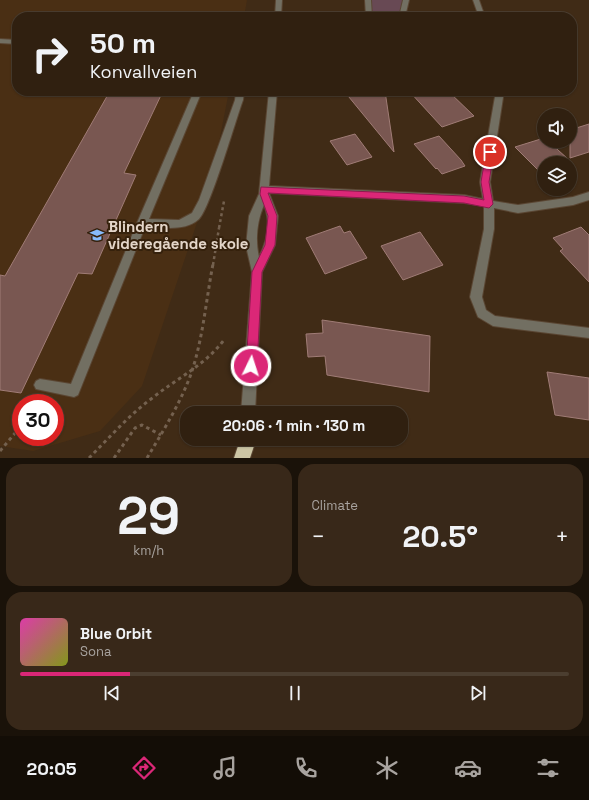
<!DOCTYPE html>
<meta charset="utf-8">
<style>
:root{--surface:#302010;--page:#382819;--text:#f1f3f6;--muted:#a8a39f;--line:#4b3e30;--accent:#db2777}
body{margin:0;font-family:"Space Grotesk",sans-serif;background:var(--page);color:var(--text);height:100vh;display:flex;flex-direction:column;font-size:15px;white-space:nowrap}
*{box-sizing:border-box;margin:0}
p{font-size:13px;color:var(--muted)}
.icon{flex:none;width:22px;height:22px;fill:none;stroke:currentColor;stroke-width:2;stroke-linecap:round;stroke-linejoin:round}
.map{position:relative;height:458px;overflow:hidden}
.details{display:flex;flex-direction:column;gap:6px;padding:6px;background:#1a1209;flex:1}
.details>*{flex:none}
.guide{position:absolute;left:12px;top:12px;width:565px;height:84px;border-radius:16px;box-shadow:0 1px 3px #0004,0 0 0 1px var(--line);background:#302010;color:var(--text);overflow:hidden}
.tools{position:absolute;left:537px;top:108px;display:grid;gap:8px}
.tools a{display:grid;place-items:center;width:40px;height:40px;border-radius:50%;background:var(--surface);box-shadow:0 1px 3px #0004,0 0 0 1px var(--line);font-size:20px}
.speed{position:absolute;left:12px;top:394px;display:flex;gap:8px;font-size:20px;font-weight:700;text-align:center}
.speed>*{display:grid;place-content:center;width:52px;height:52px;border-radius:50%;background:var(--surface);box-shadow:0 1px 3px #0004,0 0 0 1px var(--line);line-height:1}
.speed .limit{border:6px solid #d22;background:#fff;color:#111}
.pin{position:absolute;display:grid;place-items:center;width:34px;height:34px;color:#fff;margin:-17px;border:2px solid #fff;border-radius:50%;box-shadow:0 1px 4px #0007}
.me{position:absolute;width:44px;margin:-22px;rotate:4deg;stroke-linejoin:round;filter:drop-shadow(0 0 3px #0008)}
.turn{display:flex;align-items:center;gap:14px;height:84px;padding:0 12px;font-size:18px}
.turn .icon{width:52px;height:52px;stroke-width:2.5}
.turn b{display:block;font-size:28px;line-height:34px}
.big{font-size:30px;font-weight:700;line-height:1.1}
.details .card{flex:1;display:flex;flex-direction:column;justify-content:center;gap:6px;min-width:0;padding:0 14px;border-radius:16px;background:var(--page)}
.details .dial{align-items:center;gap:0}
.dial b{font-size:52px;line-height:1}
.song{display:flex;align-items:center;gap:12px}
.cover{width:48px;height:48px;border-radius:6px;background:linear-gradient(135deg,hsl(320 70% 55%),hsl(70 70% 35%))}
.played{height:4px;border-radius:2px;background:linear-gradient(90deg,var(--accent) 20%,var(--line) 20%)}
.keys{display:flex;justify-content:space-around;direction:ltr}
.heat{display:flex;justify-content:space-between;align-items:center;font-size:22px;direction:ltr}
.details .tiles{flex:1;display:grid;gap:6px;grid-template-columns:1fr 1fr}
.card:last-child{grid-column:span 2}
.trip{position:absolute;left:180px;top:406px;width:228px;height:40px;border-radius:16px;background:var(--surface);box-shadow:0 1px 3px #0004,0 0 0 1px var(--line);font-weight:700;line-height:40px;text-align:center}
.tabs{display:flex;height:64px;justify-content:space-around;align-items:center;background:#130d06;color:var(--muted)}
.tabs .icon{width:28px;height:28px}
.tabs .current{color:var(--accent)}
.tabs b{font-size:18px;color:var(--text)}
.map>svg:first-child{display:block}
</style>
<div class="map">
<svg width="589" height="458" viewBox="0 0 589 458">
<rect width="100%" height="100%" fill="#402b16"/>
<!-- built -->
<path fill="#4a2f14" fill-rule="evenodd" d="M0 0H247L244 17H17V91H229L212 178 142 386 100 431 33 451 0 446ZM21 403H55V437H21Z"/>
<!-- green -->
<path fill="#684954" d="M368 0H406L402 17H369Z"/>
<!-- building -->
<path fill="#795751" stroke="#a07c76" d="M110 91H163L124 173 136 175 92 274 78 273 21 393 0 390V275L5 276Z
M344 91H385L394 152Z
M409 91H448L474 116 442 127Z
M589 124V152L570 158V130Z
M355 134 372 157 347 165 330 141Z
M439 136 461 160 465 166 442 174 437 168 436 169 414 144Z
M544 138V141H548L568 159 557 163H544V168L538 170 515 147Z
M340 226 344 233 350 231 367 258 325 274 306 238Z
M581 227 589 235V282L560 251 563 249 553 238Z
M420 232 443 265 403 280 381 246Z
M322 320 430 336 429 392 327 375 325 356 308 357 306 334 323 333Z
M547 372 589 378V420L555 415Z"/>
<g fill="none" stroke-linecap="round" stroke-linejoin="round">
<defs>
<path id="minor" d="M276 0H282L281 17H275Z
M365 0H371L372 17H366Z
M403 0H409L405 17H399Z
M473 0H479L485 17H479Z
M0 39 17 40V44L0 43Z
M194 91H202L149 219 179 220 192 213 199 200 235 100 236 91H244L243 100C236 119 210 209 199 219 185 232 163 227 145 227L78 395 74 397 36 389 34 385 36 381 40 379 71 384 137 223Z
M269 91H277L269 186 464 195 483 199 480 182 496 91H504L490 182 493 201 518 205 573 197 589 192V200L573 205 518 213 494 208V229L482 297 486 310 495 316 589 328V338L493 326 478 317 470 297 484 229V206L464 203 269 193 278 216 275 245 262 272 255 413H241L252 272 246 246 249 216 259 194ZM264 205C271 222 267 241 259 257 255 240 257 221 264 205Z"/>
<path id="highway" d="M243 439 252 440 254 446 250 458H234L240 440Z"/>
</defs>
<!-- minor casing -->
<use href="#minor" stroke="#5a4633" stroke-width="2"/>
<!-- highway casing -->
<use href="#highway" stroke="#5a4633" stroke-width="2"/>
<!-- path-far2 -->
<path stroke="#74614f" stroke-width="2" stroke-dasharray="2 2" stroke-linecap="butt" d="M212 93H218L219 91"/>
<!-- path-far1 -->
<path stroke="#74614f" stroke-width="2.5" stroke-dasharray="3 3" stroke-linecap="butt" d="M219 228 224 201"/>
<!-- path -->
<path stroke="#74614f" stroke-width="3" stroke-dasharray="3.5 3.5" stroke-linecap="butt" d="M0 451 21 426
M89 458C109 438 128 416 151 399 177 378 203 367 224 340
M114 458 135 428 142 425 161 435"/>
<!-- minor -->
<use href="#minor" fill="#726f62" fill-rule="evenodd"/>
<!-- highway -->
<use href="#highway" fill="#cdc6a5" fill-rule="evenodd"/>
<!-- path-bridge-far1 -->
<path stroke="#74614f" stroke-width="2.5" stroke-dasharray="3 3" stroke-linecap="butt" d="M213 265 219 228"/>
<!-- path-bridge -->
<path stroke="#74614f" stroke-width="3" stroke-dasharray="3.5 3.5" stroke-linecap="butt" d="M147 458C163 431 180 404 191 374 203 339 206 300 213 264"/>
</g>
<!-- route -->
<path fill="#db2777" stroke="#8e194d" d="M490 149 494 152 489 182 493 204 489 208 464 203 268 193 277 216 275 245 262 272 257 366 255 370 251 371 247 370 246 366 252 272 265 245 268 216 260 194 261 187 464 196 484 200 481 182 486 152Z"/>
<!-- icons -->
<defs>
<symbol id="school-bare" viewBox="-9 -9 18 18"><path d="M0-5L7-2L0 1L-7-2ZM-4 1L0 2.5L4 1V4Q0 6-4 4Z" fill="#87bbfb" stroke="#35210c" stroke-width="2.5" paint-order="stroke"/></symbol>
</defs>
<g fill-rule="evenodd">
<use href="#school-bare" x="87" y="225" width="20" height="20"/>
</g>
<g text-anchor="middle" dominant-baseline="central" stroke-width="4" stroke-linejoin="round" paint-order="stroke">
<!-- poi labels -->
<g font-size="15" font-weight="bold" fill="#e4d6c9" stroke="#35210c" text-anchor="start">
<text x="108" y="226">Blindern<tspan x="108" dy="17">videregående skole</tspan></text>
</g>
</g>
</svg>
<div class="tools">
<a><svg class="icon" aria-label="sound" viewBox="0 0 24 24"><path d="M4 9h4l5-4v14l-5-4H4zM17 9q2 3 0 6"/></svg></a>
<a><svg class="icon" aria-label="layers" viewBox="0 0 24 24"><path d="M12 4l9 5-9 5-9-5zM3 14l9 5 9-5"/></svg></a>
</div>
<div class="speed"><div class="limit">30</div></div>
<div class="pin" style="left:490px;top:152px;background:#d93025"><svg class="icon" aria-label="arrive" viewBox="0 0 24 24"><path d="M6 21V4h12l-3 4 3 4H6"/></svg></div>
<svg class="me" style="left:251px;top:366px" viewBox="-20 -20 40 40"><circle r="17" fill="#db2777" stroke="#fff" stroke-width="3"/><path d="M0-11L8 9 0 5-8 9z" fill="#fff"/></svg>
<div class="trip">20:06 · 1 min · 130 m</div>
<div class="guide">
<div class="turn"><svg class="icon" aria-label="right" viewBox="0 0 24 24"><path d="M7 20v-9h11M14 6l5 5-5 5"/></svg><div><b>50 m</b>Konvallveien</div></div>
</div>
</div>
<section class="details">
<div class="tiles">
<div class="card dial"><b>29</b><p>km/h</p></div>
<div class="card"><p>Climate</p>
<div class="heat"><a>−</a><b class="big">20.5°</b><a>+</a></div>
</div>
<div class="card">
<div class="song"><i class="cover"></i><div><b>Blue Orbit</b><p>Sona</p></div></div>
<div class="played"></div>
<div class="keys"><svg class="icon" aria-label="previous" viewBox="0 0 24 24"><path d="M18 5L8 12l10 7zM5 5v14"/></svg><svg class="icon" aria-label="pause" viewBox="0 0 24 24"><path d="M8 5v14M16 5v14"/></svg><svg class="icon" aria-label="next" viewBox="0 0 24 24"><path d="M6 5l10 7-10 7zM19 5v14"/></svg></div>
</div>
</div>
</section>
<nav class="tabs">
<b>20:05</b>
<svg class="icon current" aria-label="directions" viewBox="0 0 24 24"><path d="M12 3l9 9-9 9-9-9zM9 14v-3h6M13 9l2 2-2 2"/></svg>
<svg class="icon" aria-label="music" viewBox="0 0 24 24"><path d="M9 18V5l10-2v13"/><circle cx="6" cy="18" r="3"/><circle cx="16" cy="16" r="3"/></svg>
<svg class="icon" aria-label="phone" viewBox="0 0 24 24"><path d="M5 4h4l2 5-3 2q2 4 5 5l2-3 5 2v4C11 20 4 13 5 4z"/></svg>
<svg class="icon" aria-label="climate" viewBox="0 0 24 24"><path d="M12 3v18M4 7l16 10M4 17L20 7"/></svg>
<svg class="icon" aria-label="car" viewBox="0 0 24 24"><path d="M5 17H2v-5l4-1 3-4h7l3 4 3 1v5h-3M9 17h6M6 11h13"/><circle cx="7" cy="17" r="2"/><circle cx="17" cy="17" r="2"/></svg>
<svg class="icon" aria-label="filters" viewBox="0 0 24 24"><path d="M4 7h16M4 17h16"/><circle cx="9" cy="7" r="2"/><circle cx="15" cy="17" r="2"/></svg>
</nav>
